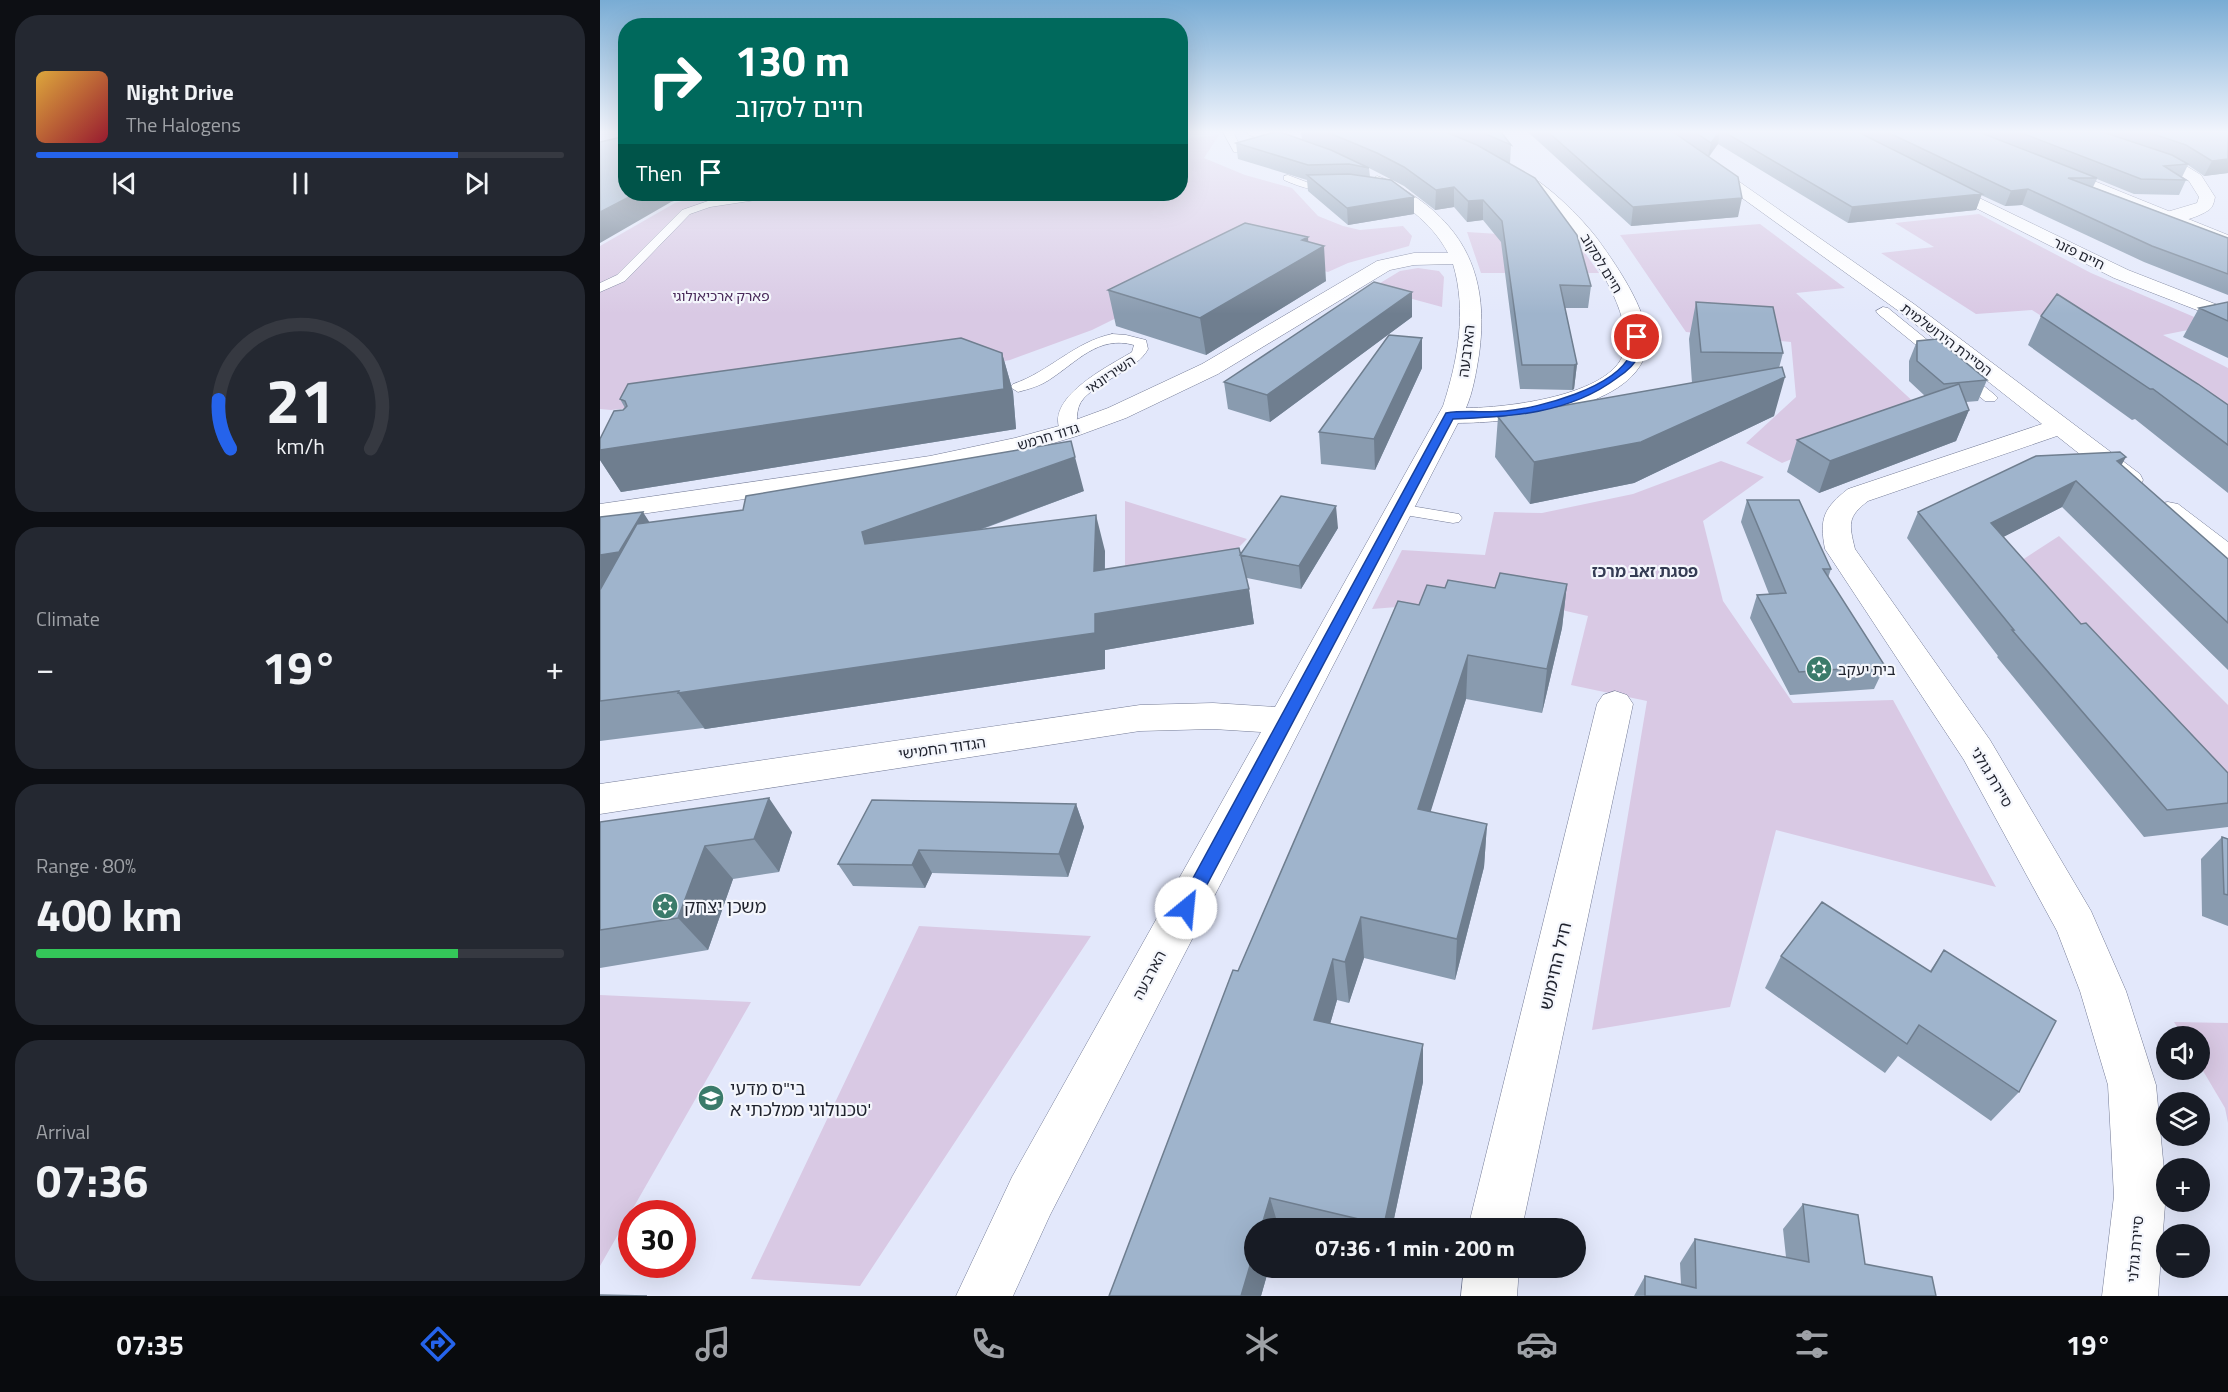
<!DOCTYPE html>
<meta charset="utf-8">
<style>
:root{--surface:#171b24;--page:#242831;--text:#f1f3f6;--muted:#9ea1a6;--line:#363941;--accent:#2563eb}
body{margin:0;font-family:"Titillium Web","Noto Sans Hebrew",sans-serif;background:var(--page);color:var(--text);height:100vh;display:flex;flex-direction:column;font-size:22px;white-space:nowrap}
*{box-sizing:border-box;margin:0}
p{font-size:20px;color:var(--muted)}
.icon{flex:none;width:33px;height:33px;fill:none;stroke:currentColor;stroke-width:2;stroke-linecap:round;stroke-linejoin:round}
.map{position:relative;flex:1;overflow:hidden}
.drawer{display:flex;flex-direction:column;gap:15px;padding:15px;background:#0d0f14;width:600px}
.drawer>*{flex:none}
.hud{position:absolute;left:18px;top:18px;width:570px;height:183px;border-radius:24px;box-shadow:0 6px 24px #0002;background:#00695c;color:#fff;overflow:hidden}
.buttons{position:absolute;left:1556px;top:1026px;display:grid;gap:12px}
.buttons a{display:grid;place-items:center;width:54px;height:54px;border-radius:50%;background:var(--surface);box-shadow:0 6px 24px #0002;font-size:30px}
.speed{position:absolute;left:18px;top:1200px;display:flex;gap:12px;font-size:30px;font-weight:700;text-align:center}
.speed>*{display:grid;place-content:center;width:78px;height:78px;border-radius:50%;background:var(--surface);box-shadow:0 6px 24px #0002;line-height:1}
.speed .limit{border:9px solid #d22;background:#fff;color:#111}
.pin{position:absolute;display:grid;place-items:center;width:51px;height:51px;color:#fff;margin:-26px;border:3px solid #fff;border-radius:50%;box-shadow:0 2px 6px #0007}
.me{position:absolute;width:66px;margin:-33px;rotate:28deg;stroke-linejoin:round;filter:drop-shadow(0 0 4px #0008)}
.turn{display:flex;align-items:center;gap:21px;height:126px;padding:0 18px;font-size:27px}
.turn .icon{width:78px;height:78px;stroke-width:2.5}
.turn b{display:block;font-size:42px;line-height:51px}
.then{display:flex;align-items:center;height:57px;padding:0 18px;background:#0003;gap:12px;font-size:22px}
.big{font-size:45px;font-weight:700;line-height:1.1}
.drawer .card{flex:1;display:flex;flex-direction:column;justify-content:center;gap:9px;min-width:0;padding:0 21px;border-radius:24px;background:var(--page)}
.drawer .dial{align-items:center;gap:0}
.dial svg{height:156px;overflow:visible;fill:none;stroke:var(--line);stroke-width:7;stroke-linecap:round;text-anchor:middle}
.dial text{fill:var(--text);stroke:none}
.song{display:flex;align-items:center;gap:18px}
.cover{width:72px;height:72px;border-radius:9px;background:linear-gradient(135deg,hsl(40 70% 55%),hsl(350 70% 35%))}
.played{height:6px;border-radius:3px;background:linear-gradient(90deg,var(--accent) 80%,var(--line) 80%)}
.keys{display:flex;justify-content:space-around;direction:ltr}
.heat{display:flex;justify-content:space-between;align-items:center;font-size:33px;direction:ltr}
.charge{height:9px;border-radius:4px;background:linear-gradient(90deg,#34c759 80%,var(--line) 0)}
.trip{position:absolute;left:644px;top:1218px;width:342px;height:60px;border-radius:30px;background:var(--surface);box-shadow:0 6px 24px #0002;font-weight:700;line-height:60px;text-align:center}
.dock{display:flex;height:96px;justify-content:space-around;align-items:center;background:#090b0e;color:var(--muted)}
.dock .icon{width:42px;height:42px}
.dock .current{color:var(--accent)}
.dock b{font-size:27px;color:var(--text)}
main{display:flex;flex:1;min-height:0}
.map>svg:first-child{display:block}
</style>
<main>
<section class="drawer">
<div class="card">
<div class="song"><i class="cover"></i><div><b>Night Drive</b><p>The Halogens</p></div></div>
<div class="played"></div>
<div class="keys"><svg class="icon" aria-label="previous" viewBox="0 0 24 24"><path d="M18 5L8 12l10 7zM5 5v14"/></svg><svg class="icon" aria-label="pause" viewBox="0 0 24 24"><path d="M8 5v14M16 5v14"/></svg><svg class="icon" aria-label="next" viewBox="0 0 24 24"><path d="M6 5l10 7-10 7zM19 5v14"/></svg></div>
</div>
<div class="card dial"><svg viewBox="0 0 100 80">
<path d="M14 69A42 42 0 1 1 86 69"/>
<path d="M14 69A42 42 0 0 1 8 44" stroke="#2563eb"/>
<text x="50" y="56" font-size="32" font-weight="700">21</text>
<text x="50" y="72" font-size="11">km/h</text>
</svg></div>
<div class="card"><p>Climate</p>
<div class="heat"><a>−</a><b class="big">19°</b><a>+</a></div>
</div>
<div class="card"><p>Range · 80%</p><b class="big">400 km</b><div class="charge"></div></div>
<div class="card"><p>Arrival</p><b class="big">07:36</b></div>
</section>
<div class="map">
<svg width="1628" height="1296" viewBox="0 0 1628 1296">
<rect width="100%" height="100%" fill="#e3e8fb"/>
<!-- green -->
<path fill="#d9c9e4" d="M619 135 604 158 645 175 692 188 718 216 743 226 760 230 803 226 812 236 809 246 748 263 728 272 648 253 492 330 410 360 334 375 11 410 0 409V246L75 203 105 194H580L581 139Z
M1379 214 1491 273 1613 325 1563 335 1628 368V439L1588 409 1432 310 1376 314 1281 253 1334 247 1295 223Z
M1160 224 1245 288 1196 293 1319 407 1182 463 1146 443 1196 397 1191 342 1086 332 1020 235Z
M867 232 975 239 999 273H881Z
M818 268 839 271 844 277 842 307 772 288 800 271Z
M1121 461 1164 477 1103 521 1123 601 1193 703 1293 700 1396 887 1176 830 1130 1007 992 1030 1047 701 971 685 988 616 909 598 772 609 802 550 885 555 894 512 942 513 1033 494Z
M525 501 647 539 609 577 525 589Z
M1459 536 1628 705V799L1413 566Z
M319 926 491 936 260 1286 151 1279Z
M0 995 151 1002 0 1266Z
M1574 1022 1628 1023V1123L1625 1108 1599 1064V1036H1583Z"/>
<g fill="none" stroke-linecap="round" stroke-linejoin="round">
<defs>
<path id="lane" d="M623 132H633L642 150 640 152H634Z
M688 175 709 183 734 182 739 185C724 196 700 187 684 180V176Z
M157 194H180L175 197 110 207 90 214 25 281 0 292V283L17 275 82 210 108 201Z
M1283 307 1288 308 1395 395 1398 398 1395 401H1385L1278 314 1276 311Z
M512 334 526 335 546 340 548 349C538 369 501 380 484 398 473 410 480 423 474 434H462C441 399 509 366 532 352L534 345C498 335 477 362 449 380 440 386 429 389 418 392L410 387 413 384C449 372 474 342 512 334Z
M799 504 859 514 862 518 859 522 853 523 793 513 790 509 793 505Z"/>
<path id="street" d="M580 132H590L580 137Z
M647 132H669L713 147 716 150 713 153H703L649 135Z
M1051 132H1068L1314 304 1540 474 1543 480 1540 486 1530 488 1520 486 1457 436 1268 501C1247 517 1249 524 1255 549L1390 740 1491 911 1526 991 1556 1085 1566 1192 1558 1296H1502L1514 1196 1508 1085 1480 991 1457 931 1364 760 1225 549C1219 518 1224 508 1248 489L1442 424 1300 312Z
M1469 132H1491L1578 161 1601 175 1615 197C1614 202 1613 207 1609 210 1597 218 1574 225 1560 222L1557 218 1560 214 1597 203 1599 197 1589 181 1566 167 1471 135Z
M916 170C941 176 984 220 999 241 1017 266 1055 320 1046 352 1031 411 907 423 858 423L450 1215 413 1296H356L412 1177 661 732 613 729 540 731 0 814V784L540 705 613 703 675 707 843 406C858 360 867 311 853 264L814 265 790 270 618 374 526 418 477 436 420 453 330 472 0 520V504L330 456 415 438 459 426 508 408 602 364 777 261 814 253H848C831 221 802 202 771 184L769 181 777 176C791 180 805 190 817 198 873 237 888 289 879 355 876 373 873 392 866 408 904 408 1012 396 1024 352 1034 316 991 250 967 225 950 207 930 193 910 178L908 175 910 172Z
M1338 178 1528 270 1628 309V322L1514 278 1332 186 1330 183 1332 180Z
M1568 502 1578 504 1628 542V565L1618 562 1558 516 1554 510 1558 504Z
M1015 691 1027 695 1033 704 922 1228H868L997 704 1003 695Z
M864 1268H919L917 1296H861Z"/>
<path id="secondary" d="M1452 164 1628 235V247L1539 213 1446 172 1444 169 1446 166Z"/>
</defs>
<!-- lane casing -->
<use href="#lane" stroke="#747b96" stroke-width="1"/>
<!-- street casing -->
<use href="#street" stroke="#747b96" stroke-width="1"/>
<!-- secondary casing -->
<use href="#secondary" stroke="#747b96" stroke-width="1"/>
<!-- lane -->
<use href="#lane" fill="#fff" fill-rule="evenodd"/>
<!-- street -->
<use href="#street" fill="#fff" fill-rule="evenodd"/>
<!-- secondary -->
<use href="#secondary" fill="#fff" fill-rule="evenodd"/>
</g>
<!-- wall -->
<path fill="#899baf" d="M701 132H901L911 145 910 164 991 286 988 308H965L977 364 974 389 972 390 920 389 901 242 883 220 867 222 854 207 835 210 804 186 769 168 770 177 814 214 748 225 708 191 707 180 638 159 636 143 702 140Z
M928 132H1628V173L1604 176 1588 165 1582 177 1586 180 1579 195 1534 194 1497 179 1493 187 1628 238V295L1544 262 1422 205 1405 206 1381 195 1376 210 1248 223 1118 144 1109 157 1138 217 1031 226Z
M709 242 726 281 606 355 516 326 508 290Z
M1096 302 1183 353 1179 368 1174 416 1034 483 930 504 895 457 898 417 1092 383 1089 339Z
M1628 302V358L1583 337 1599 308Z
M1441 316 1628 405V493L1535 419 1532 420 1428 345Z
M812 317 670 422 628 409 624 382Z
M822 338V368L775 470 721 464 719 432Z
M1317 341 1387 380 1378 401 1366 402 1369 410 1356 441 1219 493 1187 472 1197 440 1325 396 1309 381V361Z
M402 353 413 392 416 429 21 492 0 460V439L25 408 20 399Z
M1521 465 1628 559V670L1462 507 1403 537 1481 624 1628 773V827L1544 837 1397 657 1398 656 1307 538 1318 512Z
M484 491 380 530 505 551V569L641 554 738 528 701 589 647 578 654 624 505 650V669L105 729 103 728 0 741V517L50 522Z
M1147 500 1231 569 1228 578 1285 666 1274 689 1190 695 1150 618 1157 595 1169 594 1141 522Z
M900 573 967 584 962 628 942 713 866 699 830 812 887 824 884 867 855 980 764 958 749 1003 737 1000 730 1024 823 1044V1082L792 1228H654V1268H669L661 1296H509L633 970 638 971 798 601 819 605 827 585 845 588 848 580 895 588Z
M476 804 484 827 468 877 332 873 325 888 253 886 238 864Z
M0 822 192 832 179 872 133 879 108 950 0 968Z
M1622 837 1628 839V926L1602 916 1601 859Z
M1344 950 1419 1092 1391 1121 1298 1056 1285 1073 1165 988 1181 956 1330 971Z
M1203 1204 1265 1264 1336 1296H1034L1045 1276 1081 1284 1080 1263 1095 1239 1186 1257 1183 1229Z"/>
<!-- shaded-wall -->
<path fill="#6f7e8f" d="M1119 132H1120L1118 144 1108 157 1111 143Z
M1628 159V173L1604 176 1612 161Z
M854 187V207L835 210 836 190Z
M1428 189 1422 205 1405 206 1411 191Z
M35 194H96L71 202 0 243V212Z
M1382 194 1376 210 1248 223 1252 207Z
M814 197V214L748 225 747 208Z
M1142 198 1138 217 1031 226 1033 207Z
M883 200V220L867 222 868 201Z
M708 237 709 254 724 246 726 281 606 355 600 318 702 240Z
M812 292V317L670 422 667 395Z
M822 338V368L775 470 774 439Z
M402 353 413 392 416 429 21 492 0 460V450Z
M977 364 974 389 972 390 974 365Z
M1185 377 1174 416 1034 483 930 504 934 462Z
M1369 410 1356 441 1219 493 1230 461Z
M475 457 484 491 278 567 265 544 262 532Z
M1526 457 1512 482 1517 461Z
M1476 481 1462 507 1378 550 1391 523Z
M736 506 738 528 701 589 699 566Z
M43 512 64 545 0 591V555Z
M496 515 505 551 504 607 494 571Z
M967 584 962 628 942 713 947 669Z
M649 589 654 624 505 650V669L105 729 78 693 495 614Z
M868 655 866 699 818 852V809Z
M169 798 192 832 179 872 154 839Z
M476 804 484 827 468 877 459 854Z
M887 824 884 867 855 980 857 939Z
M105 846 133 879 108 950 78 918Z
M319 850 332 873 325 888 312 865Z
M761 917 764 958 749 1003 745 962Z
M733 959 737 1000 720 1059 714 1020Z
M823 1044V1082L792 1228H784V1225Z
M670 1198 679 1228H661Z
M654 1252V1268H669L661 1296H641Z"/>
<!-- building -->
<path fill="#9fb4cc" stroke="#6f7e8f" stroke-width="1.5" d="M675 132H680L731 150 769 168 749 164 708 165 636 143Z
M727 132H846L877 145 935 178 977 235 991 286 960 285 977 364 974 365H922L902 221 883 200 868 201 854 187 836 190 804 167 777 153Z
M881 132H901L911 145Z
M948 132H1073L1138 177 1142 198 1033 207Z
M1095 132H1119L1111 143Z
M1124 132H1258L1382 194 1252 207Z
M1287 132H1379L1497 178H1468L1628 238V274L1552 246 1428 189 1411 191Z
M1419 132H1503L1572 155 1588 164 1564 166 1586 180 1541 179Z
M1547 132H1628V159L1612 161 1586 145Z
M26 136V194H35L0 212V142Z
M749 174 791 180 814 197 747 208 707 175Z
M645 223 708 237 702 240 724 246 600 318 508 290Z
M774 282 812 292 667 395 624 382Z
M1457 294 1598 384 1628 405V445L1553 389H1550L1441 316Z
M1096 302 1173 307 1183 353 1101 352Z
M1628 302V321L1599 308Z
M789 335 822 338 774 439 719 432Z
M361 338 402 353 404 389 0 450V439L14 411 23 410 27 406 25 401 20 399 28 384Z
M1337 339 1387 380 1344 384 1317 361V341Z
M1182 367 1185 377 1041 442 934 462 898 417Z
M1359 384 1369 410 1230 461 1197 440Z
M471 441 475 457 262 532 265 544 496 515 494 571 639 548 649 589 495 614V633L78 693 79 691 0 701V590L37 524 143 510 146 496Z
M1520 452 1526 457 1517 461 1628 559V623L1476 481 1391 523 1481 624 1486 623 1628 773V803L1567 810 1412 630H1414L1318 512 1436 456Z
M681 496 736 506 699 566 640 555Z
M1147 500H1199L1231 569H1223L1285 666 1199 672 1157 595 1186 593Z
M43 512 19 552 0 555V517Z
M900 573 967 584 947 669 868 655 818 809 887 824 857 939 761 917 745 962 733 959 714 1020 823 1044 784 1225 670 1198 661 1228H654V1252L641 1296H509L633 970 638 971 798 601 819 605 827 585 845 588 848 580 895 588Z
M169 798 154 839 105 846 78 918 0 930V822Z
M272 800 476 804 459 854 319 850 312 865 238 864Z
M1622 837 1628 839V895L1624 894Z
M1222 902 1331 972 1344 950 1456 1021 1419 1092 1319 1025 1307 1044 1181 956Z
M1203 1204 1258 1215 1265 1264 1332 1277 1336 1296H1045V1276L1096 1288 1095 1239 1209 1262Z
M0 1295 47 1296H0Z"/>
<!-- sky -->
<linearGradient id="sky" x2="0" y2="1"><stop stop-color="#79acd4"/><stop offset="0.42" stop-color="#f2f5fd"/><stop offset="1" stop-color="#f2f5fd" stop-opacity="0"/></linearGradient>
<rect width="1628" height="314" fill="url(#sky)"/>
<!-- route -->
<path fill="#2563eb" stroke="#184099" stroke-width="1.5" d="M1037 334 1041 337C1041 342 1041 350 1039 355 1035 365 1026 372 1017 378 969 414 910 417 853 419L592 913 586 915 580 913 577 908 580 902 846 413C865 410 886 413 906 411 939 408 1015 388 1030 355 1032 350 1032 342 1032 337Z"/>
<!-- icons -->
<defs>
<symbol id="synagogue-disc" viewBox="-11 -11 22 22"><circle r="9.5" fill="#3b7b6a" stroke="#f4f6fc"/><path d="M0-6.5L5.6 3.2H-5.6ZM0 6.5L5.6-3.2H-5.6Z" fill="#fff"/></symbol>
<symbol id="school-disc" viewBox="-11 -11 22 22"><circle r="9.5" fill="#3b7b6a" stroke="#f4f6fc"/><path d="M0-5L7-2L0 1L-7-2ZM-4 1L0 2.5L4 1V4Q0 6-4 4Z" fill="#fff"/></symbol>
</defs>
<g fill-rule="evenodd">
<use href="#synagogue-disc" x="1204" y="654" width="30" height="30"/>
<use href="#synagogue-disc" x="50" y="891" width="30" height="30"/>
<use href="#school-disc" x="96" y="1083" width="30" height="30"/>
</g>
<g text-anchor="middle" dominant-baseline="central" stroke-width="4.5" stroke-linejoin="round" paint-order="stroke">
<!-- far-street labels -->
<g font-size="14" fill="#1f222d" stroke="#f4f6fc">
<text transform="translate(1479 253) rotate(26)">חיים פזנר</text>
<text transform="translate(1002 263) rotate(59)">חיים לסקוב</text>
<text transform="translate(1347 339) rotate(37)">הסיירת הירושלמית</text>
<text transform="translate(510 374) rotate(-34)">השיריונאי</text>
<text transform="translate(448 436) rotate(-17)">גדוד חרמש</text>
</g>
<!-- far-park labels -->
<g font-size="14" fill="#482959" stroke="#f4f6fc">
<text x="121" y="295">פארק ארכיאולוגי</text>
</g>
<!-- street labels -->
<g font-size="15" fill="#1f222d" stroke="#f4f6fc">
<text transform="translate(866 351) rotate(-83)">הארבעה</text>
<text transform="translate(342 748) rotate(-8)">הגדוד החמישי</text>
<text transform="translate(1392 777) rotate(59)">סיירת גולני</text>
<text transform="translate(549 975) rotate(-62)">הארבעה</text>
<text transform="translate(1535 1249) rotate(-85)">סיירת גולני</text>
</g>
<!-- poi labels -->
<g font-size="15" fill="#1f222d" stroke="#f4f6fc" text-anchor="start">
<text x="1238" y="669">בית יעקב</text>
</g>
<!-- neighbourhood labels -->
<g font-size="16" font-weight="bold" fill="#353c54" stroke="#f4f6fc">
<text x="1045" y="571">פסגת זאב מרכז</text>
</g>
<!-- near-poi labels -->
<g font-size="18" fill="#1f222d" stroke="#f4f6fc" text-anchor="start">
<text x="84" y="906">משכן יצחק</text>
<text x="130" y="1088">בי"ס מדעי<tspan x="130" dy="21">טכנולוגי ממלכתי א'</tspan></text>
</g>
<!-- near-street labels -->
<g font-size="18" fill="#1f222d" stroke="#f4f6fc">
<text transform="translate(955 966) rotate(-77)">חיל החימוש</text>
</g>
</g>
</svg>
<div class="buttons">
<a><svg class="icon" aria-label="sound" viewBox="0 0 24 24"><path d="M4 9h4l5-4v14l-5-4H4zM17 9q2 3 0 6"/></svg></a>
<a><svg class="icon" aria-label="layers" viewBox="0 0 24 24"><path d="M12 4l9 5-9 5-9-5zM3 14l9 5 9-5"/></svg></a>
<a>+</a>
<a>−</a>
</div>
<div class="speed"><div class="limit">30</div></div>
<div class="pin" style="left:1037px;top:337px;background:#d93025"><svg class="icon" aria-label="arrive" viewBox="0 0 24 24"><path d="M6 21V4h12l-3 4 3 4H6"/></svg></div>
<svg class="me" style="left:586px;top:908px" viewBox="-20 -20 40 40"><circle r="19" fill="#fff"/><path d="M0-13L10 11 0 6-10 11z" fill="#2563eb"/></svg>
<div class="trip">07:36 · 1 min · 200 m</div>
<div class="hud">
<div class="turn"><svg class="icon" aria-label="right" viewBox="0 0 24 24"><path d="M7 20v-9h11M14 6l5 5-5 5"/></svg><div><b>130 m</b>חיים לסקוב</div></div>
<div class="then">Then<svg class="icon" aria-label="arrive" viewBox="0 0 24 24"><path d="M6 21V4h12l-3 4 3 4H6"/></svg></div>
</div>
</div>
</main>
<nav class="dock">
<b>07:35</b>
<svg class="icon current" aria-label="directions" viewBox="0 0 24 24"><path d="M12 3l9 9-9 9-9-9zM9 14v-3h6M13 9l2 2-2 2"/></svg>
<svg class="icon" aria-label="music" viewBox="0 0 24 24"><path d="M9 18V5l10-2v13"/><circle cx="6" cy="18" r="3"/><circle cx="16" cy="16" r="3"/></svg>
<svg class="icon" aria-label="phone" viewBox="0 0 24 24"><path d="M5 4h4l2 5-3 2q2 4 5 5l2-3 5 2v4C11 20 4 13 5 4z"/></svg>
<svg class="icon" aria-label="climate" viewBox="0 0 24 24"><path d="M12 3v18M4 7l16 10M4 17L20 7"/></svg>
<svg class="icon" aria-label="car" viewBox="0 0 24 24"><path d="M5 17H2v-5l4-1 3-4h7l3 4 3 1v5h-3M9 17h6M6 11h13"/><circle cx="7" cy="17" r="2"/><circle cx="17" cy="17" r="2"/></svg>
<svg class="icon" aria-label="filters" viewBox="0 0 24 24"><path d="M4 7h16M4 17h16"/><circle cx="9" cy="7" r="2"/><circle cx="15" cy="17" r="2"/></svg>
<b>19°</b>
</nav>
